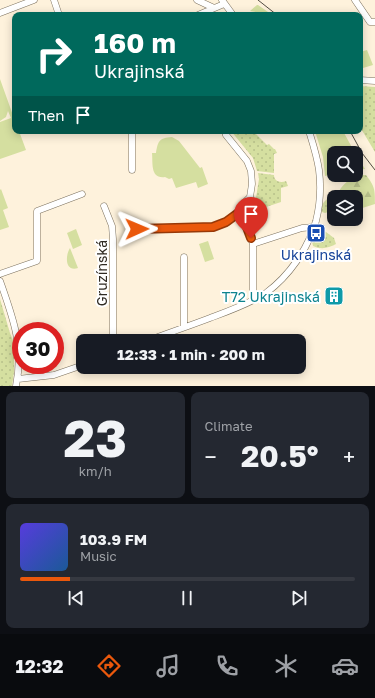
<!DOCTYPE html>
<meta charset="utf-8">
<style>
:root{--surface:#171b24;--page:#242831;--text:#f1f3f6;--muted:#9ea1a6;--line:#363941;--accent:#ea580c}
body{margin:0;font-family:"Golos Text",sans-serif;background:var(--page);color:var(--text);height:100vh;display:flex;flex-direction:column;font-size:15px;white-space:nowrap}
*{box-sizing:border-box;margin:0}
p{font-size:13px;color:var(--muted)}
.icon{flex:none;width:22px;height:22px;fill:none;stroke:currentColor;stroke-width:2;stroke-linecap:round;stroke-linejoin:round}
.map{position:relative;height:386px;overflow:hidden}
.panel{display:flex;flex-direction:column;gap:6px;padding:6px;background:#0d0f14;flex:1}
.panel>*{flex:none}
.hud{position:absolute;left:12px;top:12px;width:351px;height:122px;border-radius:8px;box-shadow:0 2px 10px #0003;background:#00695c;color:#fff;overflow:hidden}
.tools{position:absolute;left:327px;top:146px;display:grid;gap:8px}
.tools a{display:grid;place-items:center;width:36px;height:36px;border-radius:8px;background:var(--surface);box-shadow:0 2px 10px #0003;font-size:20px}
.speed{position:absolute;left:12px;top:322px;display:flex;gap:8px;font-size:20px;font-weight:700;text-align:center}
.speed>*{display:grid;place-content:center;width:52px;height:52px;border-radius:50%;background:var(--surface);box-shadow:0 2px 10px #0003;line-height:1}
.speed .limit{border:6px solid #d22;background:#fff;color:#111}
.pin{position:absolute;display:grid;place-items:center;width:34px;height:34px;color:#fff;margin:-41px -17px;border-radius:50% 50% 50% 0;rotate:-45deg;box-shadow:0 0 4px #0007}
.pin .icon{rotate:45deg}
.me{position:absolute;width:44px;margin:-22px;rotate:89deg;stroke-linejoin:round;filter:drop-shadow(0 0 3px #0008)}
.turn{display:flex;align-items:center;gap:14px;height:84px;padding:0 16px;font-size:18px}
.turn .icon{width:52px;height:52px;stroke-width:2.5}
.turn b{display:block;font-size:28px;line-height:34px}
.then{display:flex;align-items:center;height:38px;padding:0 16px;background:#0003;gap:8px;font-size:15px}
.big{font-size:30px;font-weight:700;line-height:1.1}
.panel .card{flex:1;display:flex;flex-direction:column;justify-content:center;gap:6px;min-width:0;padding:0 14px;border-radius:8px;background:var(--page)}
.panel .dial{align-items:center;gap:0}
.dial b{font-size:52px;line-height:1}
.song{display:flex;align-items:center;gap:12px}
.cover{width:48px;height:48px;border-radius:6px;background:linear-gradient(135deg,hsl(250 70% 55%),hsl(210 70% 35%))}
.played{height:4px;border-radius:2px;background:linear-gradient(90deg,var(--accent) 15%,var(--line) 15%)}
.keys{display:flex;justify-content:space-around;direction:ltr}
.heat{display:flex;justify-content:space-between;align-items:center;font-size:22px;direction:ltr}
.panel .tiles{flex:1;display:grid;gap:6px;grid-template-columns:1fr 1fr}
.card:last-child{grid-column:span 2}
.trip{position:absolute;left:76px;top:334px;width:230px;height:40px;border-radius:8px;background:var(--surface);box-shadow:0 2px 10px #0003;font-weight:700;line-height:40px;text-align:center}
.menu{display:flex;height:64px;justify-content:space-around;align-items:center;background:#090b0e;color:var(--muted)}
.menu .icon{width:28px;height:28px}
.menu .selected{color:var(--accent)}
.menu b{font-size:18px;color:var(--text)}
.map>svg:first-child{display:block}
</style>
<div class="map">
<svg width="375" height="386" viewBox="0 0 375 386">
<defs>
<pattern id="grass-dots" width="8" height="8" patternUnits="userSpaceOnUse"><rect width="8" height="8" fill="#d5dfa0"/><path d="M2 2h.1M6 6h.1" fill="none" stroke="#b7c08a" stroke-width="1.8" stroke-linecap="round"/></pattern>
<pattern id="forest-firs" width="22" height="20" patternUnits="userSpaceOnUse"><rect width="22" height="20" fill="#d5dfa0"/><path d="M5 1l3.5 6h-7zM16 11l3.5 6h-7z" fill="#b7c08a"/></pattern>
</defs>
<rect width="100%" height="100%" fill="#fef2dc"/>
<!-- grass -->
<path fill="url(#grass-dots)" d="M360 86 375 87V152L360 127Z
M231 131H253L267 145 269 144 274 149H275L277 153 274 154V173L257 171 253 158Z
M258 173 274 175C274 182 281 183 286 181L288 186 281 188V202L263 208 255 204 259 179Z
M329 198H331L334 200V210L325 213 322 212C321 206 323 201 329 198Z
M318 226 334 238 336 244C328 248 322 250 313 246L312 242Z
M0 299 10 333 14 343V372L12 386H0Z"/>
<!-- forest -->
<path fill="url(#forest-firs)" d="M362 175H366C375 187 375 189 375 204L356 210V197H343L339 191C346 180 351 179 362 175Z"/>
<!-- park -->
<path fill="#d5dfa0" d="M258 5 268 12 267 14 250 11 257 5Z
M367 50 373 65 363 68 360 60V52Z
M0 79 15 121V131H19L26 150 0 159V122L11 118 8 111 6 117 0 121Z
M315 131H343L355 153H334V174L325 176 323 157Z
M172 137 179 141 200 168 202 167 208 184 198 188 196 182 176 188 172 178 169 179 165 177C150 179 153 163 152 153H156C158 141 159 138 172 137Z
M356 154 365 169 356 170Z
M1 189 8 208 3 210 9 227 0 230V190Z
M76 229 82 245 73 249 67 233Z
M208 241 214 259 205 262 199 244Z
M70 248 78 268C65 272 65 256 70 248Z"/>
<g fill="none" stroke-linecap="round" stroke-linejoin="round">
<defs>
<path id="minor" d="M54 0 59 15
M197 0 214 8
M222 0 233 15
M355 0 370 22H375
M0 13 34 0
M198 15 224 4
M360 80 375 81
M132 170V131
M104 206 112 226 113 239V341
M241 211 253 244
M137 229 213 227 226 223 241 211 245 202 250 197 252 184 251 171 247 161 226 135
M0 274 37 261V211L82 194
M0 281C13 318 24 346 16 386
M253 300V244L302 228 314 227
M184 327V257
M147 341C168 333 189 326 210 318 229 311 249 304 266 293 289 276 308 249 316 221 320 205 321 186 319 170 317 156 313 144 309 131
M18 379 54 375 83 365"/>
</defs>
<!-- minor casing -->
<use href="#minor" stroke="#7c715e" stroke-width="7"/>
<!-- minor -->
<use href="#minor" stroke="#fff" stroke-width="6"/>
<!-- tram -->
<path stroke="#534d43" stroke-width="1" d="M258 0 277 15
M350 131 362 153 375 170"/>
</g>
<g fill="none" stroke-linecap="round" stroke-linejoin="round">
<defs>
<path id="route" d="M137 229 213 227 226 222 241 211 251 238"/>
</defs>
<!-- route casing -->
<use href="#route" stroke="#983908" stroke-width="10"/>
<!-- route -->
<use href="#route" stroke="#ea580c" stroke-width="7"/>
</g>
<!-- icons -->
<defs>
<symbol id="bus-square" viewBox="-11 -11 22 22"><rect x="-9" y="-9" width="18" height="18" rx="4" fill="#1a4fb4" stroke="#fff"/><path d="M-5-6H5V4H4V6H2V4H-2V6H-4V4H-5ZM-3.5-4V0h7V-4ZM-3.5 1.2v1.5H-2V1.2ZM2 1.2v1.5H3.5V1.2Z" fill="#fff"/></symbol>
<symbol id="building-square" viewBox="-11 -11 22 22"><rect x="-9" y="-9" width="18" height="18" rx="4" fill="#0f9aa8" stroke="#fff"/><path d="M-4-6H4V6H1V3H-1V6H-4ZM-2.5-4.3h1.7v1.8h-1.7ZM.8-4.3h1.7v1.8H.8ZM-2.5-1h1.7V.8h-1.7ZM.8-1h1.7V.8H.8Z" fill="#fff"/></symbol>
</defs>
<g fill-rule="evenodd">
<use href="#bus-square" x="305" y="222" width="22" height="22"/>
<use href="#building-square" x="323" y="285" width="22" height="22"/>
</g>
<g text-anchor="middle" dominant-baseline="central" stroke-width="4" stroke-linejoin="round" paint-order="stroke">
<!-- transit labels -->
<g font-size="14" fill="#164399" stroke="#fff">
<text x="316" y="254">Ukrajinská</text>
</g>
<!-- street labels -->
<g font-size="14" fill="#302b23" stroke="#fff">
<text transform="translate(101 273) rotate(-90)">Gruzínská</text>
</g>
<!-- culture labels -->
<g font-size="14" fill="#0d838f" stroke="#fff" text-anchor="end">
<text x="320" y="296">T72 Ukrajinská</text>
</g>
</g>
</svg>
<div class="tools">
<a><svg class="icon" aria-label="search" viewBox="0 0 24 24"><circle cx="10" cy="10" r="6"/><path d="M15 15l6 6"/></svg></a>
<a><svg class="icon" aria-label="layers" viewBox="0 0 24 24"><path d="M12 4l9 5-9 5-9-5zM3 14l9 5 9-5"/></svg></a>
</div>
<div class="speed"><div class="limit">30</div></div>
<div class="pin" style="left:251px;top:238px;background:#d93025"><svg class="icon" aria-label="arrive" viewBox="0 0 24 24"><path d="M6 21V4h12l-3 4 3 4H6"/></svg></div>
<svg class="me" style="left:137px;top:229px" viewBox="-20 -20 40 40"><path d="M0-17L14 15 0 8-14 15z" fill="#ea580c" stroke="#fff" stroke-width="4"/></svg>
<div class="trip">12:33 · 1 min · 200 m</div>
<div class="hud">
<div class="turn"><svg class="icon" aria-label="right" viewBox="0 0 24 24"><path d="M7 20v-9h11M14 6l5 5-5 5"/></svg><div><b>160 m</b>Ukrajinská</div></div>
<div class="then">Then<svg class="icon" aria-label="arrive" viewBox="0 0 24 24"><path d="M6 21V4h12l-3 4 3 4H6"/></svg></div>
</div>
</div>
<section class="panel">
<div class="tiles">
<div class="card dial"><b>23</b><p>km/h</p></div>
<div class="card"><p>Climate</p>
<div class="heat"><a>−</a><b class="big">20.5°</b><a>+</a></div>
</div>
<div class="card">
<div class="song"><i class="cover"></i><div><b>103.9 FM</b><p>Music</p></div></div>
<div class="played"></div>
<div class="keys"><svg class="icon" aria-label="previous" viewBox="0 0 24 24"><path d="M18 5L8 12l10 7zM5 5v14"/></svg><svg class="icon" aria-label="pause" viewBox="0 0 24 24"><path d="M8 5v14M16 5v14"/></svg><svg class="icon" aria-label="next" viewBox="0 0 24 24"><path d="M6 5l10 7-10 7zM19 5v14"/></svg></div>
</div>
</div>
</section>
<nav class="menu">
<b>12:32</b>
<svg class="icon selected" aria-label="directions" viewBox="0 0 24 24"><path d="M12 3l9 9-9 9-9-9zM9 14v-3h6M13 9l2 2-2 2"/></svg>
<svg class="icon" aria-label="music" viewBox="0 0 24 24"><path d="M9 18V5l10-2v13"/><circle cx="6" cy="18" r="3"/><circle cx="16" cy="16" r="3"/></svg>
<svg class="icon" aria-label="phone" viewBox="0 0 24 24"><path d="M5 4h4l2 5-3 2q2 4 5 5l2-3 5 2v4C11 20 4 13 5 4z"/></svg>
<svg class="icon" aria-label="climate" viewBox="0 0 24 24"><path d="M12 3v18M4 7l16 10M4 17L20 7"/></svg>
<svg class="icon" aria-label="car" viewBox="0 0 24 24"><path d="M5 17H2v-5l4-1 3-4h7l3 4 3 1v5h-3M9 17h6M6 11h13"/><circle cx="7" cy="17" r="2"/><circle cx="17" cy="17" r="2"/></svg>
</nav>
